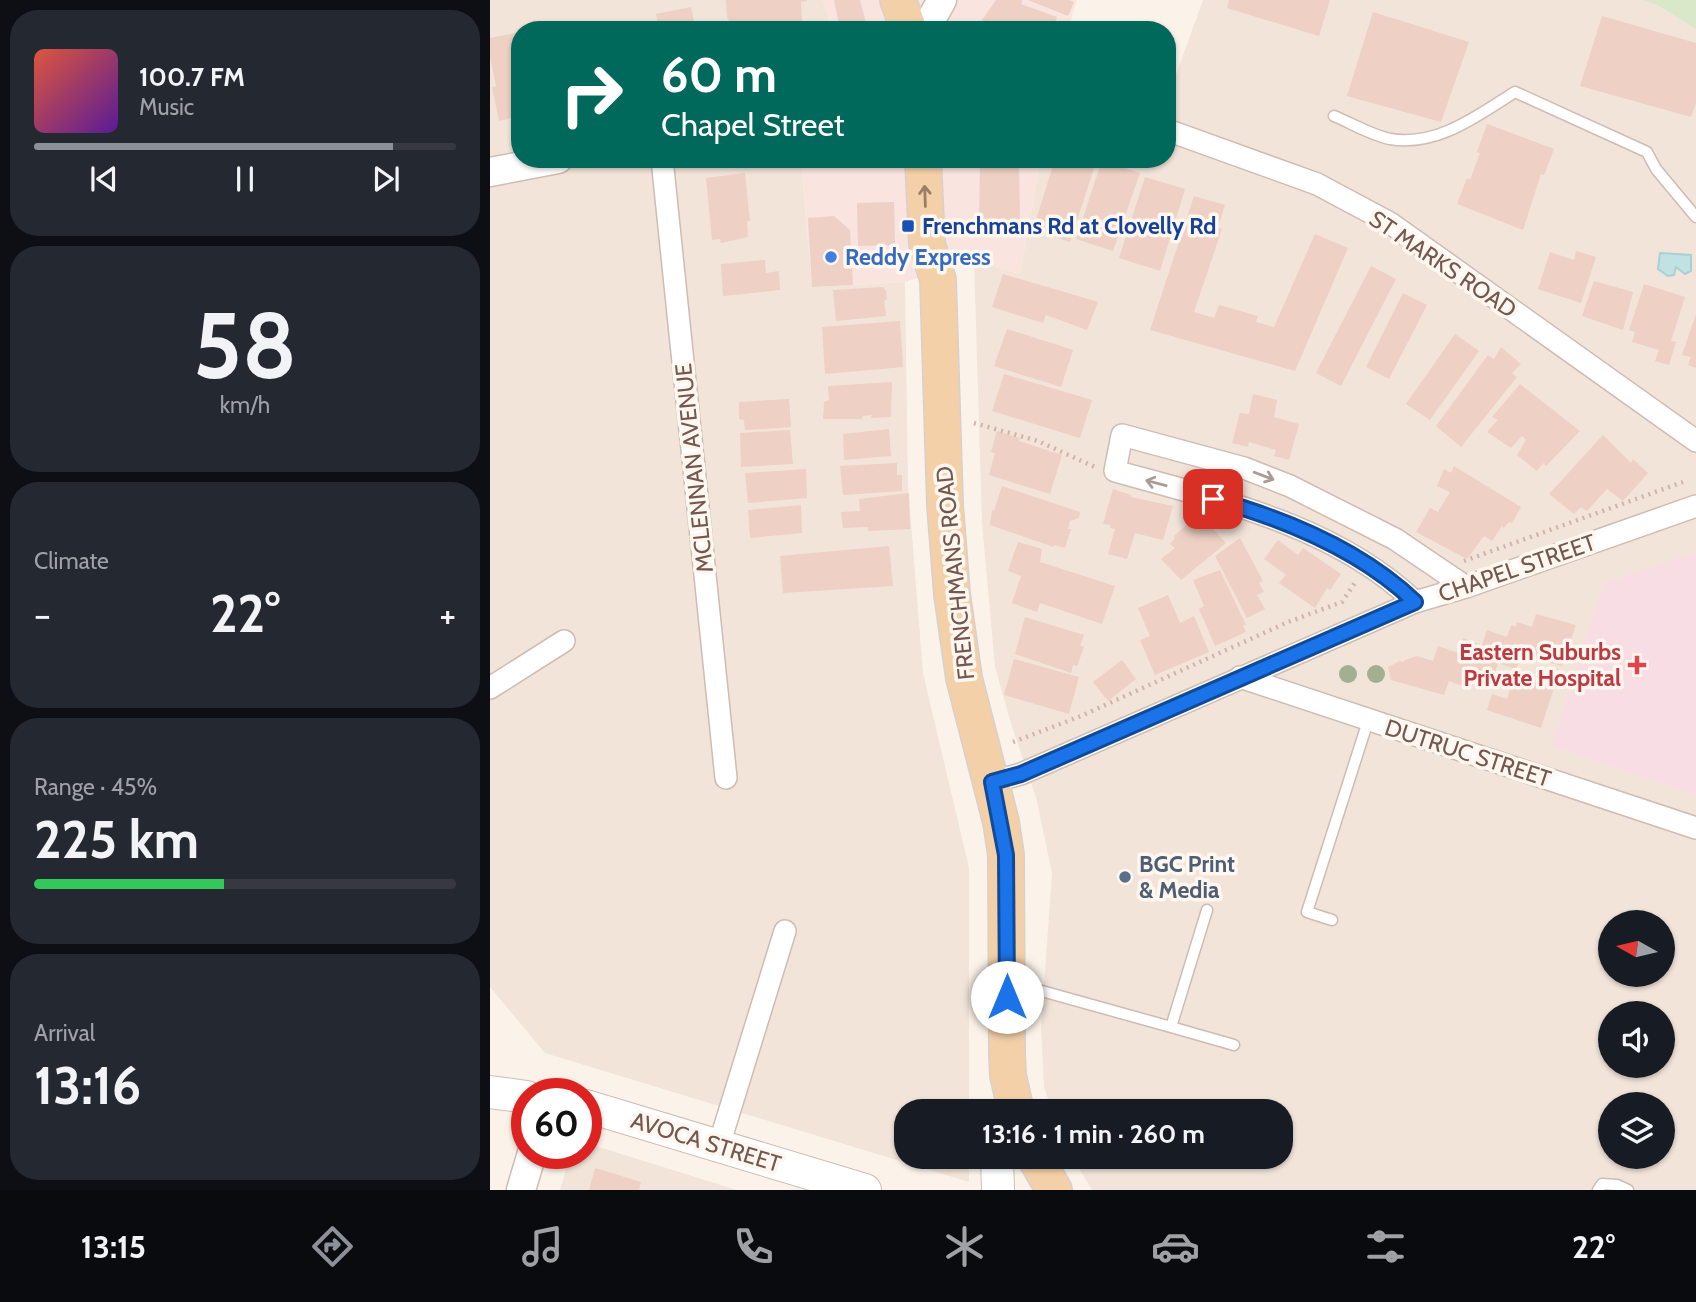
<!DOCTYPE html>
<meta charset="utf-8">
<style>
:root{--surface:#171b24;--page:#242831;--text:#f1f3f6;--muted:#9ea1a6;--line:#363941;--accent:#8c9099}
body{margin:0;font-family:Cabin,sans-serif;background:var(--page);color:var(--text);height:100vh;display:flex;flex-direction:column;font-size:26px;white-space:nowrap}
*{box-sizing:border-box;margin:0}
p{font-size:23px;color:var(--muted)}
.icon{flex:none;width:38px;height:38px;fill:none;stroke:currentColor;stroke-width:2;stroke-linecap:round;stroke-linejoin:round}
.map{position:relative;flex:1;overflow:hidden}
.panel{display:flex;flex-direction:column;gap:10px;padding:10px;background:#0d0f14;width:490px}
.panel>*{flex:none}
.hud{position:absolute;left:21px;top:21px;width:665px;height:147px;border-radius:28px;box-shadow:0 2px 5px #0004;background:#00695c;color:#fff;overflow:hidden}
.needle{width:46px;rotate:278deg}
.fabs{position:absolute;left:1108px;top:910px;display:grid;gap:14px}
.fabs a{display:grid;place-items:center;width:77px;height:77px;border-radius:50%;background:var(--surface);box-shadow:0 2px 5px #0004;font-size:35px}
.speed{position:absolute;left:21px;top:1078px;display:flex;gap:14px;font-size:35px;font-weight:700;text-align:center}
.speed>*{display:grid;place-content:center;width:91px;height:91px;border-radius:50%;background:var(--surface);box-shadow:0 2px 5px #0004;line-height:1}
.speed .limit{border:10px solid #d22;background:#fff;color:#111}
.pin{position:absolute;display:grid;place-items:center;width:60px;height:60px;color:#fff;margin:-30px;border-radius:14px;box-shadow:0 4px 10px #0006}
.me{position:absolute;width:77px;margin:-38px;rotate:0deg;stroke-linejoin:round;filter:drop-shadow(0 0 5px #0008)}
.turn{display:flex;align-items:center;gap:24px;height:147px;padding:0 35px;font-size:32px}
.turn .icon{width:91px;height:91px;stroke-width:2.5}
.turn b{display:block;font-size:49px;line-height:60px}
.big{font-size:52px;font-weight:700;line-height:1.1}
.panel .tile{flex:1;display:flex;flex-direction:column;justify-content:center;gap:10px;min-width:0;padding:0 24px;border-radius:28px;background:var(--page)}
.panel .dial{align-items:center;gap:0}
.dial b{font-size:91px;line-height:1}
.song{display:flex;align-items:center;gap:21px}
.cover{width:84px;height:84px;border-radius:10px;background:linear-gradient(135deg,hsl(10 70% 55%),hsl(270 70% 35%))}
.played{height:7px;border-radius:4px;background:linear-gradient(90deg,var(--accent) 85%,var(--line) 85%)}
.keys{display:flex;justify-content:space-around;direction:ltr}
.heat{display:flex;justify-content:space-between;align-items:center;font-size:38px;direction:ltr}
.charge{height:10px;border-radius:5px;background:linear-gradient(90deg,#34c759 45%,var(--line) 0)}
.trip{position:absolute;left:404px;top:1099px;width:399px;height:70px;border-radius:28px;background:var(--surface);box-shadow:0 2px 5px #0004;font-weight:700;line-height:70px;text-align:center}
.tab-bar{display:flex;height:112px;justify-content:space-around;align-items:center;background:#090b0e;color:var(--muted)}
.tab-bar .icon{width:49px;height:49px}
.tab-bar .active{color:var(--accent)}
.tab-bar b{font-size:32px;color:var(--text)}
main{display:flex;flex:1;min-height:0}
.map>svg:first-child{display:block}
</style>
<main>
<section class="panel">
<div class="tile">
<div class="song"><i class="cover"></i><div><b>100.7 FM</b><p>Music</p></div></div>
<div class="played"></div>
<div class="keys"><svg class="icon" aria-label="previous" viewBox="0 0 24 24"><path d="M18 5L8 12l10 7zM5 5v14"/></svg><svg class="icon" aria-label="pause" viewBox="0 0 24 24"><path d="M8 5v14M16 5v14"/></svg><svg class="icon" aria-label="next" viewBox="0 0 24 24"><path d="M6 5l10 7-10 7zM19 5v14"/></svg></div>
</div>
<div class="tile dial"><b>58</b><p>km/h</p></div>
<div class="tile"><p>Climate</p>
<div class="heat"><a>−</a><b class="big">22°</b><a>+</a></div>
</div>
<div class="tile"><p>Range · 45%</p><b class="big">225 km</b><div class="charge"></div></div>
<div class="tile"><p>Arrival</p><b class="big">13:16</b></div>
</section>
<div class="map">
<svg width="1206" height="1190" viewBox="0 0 1206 1190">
<rect width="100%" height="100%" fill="#fbf3ea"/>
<!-- residential -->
<path fill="#f2e4d9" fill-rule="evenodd" d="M0 0H333L342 30H30V159H311L322 287 415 282 418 485 433 673 479 868V1111H416V1157H479V1182L55 1053 0 987Z
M713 0H1206V1190H602L582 1157H791V1111H563L554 1088 551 1028 562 873 546 797 523 730 505 667 492 523 484 260 530 274 551 159H677V91H680ZM1120 922H1172V975H1120ZM1120 1013H1172V1066H1120ZM1120 1104H1172V1157H1120Z
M96 1143 247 1190H70L81 1153H96Z"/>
<!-- commercial -->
<path fill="#fae4df" d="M333 0H587L578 30H342Z
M311 159H551L530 274 484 260 415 282 322 287Z"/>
<!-- medical -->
<path fill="#f8dee4" d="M1206 552V795L1062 746 1114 583Z"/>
<!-- green -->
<path fill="#d9e8c9" d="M1152 0H1206V29L1168 5Z"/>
<!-- water -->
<path fill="#c0e2e3" stroke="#a7d2d4" stroke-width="2" d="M1170 253 1201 255V271L1195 274 1186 267 1184 275 1178 276 1168 269Z"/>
<!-- building -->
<path fill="#eed0c4" d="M236 0H317V1L311 2 312 23 277 30H260L258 26 244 30 237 17Z
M344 0H370L378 30H350Z
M506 0H532L531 4 567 17 563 30H510L490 23Z
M538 0H579L584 2 578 16Z
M739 0H840L829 36 737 8Z
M201 7 206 30H169L166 14Z
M883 12 979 42 951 122 857 96Z
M1112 16 1206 43V103L1201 117 1090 86Z
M63 22 65 30H42L41 26Z
M30 32V116L9 121 2 87 6 86 0 57V38Z
M997 124 1064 149 1054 175 1051 174 1033 230 967 204 977 178 980 180 990 153 987 152Z
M490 159H529L530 225 489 227Z
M565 159H607L580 242 543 230Z
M612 160 650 173 623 251 586 239Z
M255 173 260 221H257L258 237 231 243 230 239 222 240 216 178Z
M655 177 695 189 670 271 629 258Z
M704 196 735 205 728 227 732 229 704 312 724 318 729 305 768 316 766 322 784 327 825 234 858 248 805 371 660 330Z
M404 202 405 245 368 246 367 203Z
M344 216 360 230 363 285 322 287 318 218Z
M1086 251 1106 257 1091 303 1048 289 1060 252 1084 260Z
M275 260 276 273 289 271 290 290 233 296 231 264Z
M881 266 906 279 851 386 826 373Z
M513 274 608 302 597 330 556 315 553 323 502 307Z
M1104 281 1143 292 1133 330 1092 316Z
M1154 284 1195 297 1181 341 1186 342 1179 365 1165 361 1169 350 1142 342 1145 332 1139 330Z
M393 287 396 291 397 299 394 301 396 316 346 321 343 290Z
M913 293 937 305 899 379 876 367Z
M1206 314V368L1198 365 1201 357 1192 355Z
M410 321 413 367 335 374 332 327Z
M517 329 583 350 571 387 504 366Z
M965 334 989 351 940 420 916 404Z
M1011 347 1031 364 1022 373 1027 377 971 447 946 426 998 355 1004 359Z
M514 374 602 400 590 438 502 411Z
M402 382 401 417 381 418 382 415 373 416 372 419H333L334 402 339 400 338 386Z
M1030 384 1090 431 1056 466 1053 463 1047 471 1027 455 1036 440 1032 436 1021 448 997 432 1008 420 1002 417Z
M763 394 787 400 784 417 809 424 799 460 784 456 786 450 759 442 758 447 742 443 750 413 759 414Z
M299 399 301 427 255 430 254 420 249 419V402Z
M399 429 401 456 354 460 353 434Z
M300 430 303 464 251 467 250 433Z
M507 431 530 438 529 441 572 455 560 494 499 475 505 453 501 452Z
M1113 435 1141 463 1143 459 1158 473 1133 501 1117 489 1097 511 1091 507 1084 514 1059 494Z
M407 463V475H412V491L353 495 350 466Z
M964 466 1031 507 1022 523 1019 522 1014 528 1012 526 1002 541 994 536 977 559 926 532 940 508 948 512 960 492 947 486 954 469 961 473Z
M316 469 317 498 258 503 255 473Z
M512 486 590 512 589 518 580 521 578 529H581L575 548 564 545V547L500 525 502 510 504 511Z
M623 489 641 495V497L683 506 673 540 645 533 637 559 618 554 625 529 620 528 621 525 613 524Z
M419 493 420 529 378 531V527L353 528 351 512 370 511 369 499Z
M311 505 312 533 260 538 258 510Z
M709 514 736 543 691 580 671 559 685 548 680 544 685 538 684 536Z
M750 538 773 581 769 583 774 592 767 595 775 609 757 618 725 556Z
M788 540 808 555 813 548 851 574 840 590 837 588 825 608 789 583 796 575 774 559Z
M528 542 552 549 550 562 625 586 612 624 550 603 547 612 522 603 531 576 518 571Z
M399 546 403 586 293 593 290 556Z
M730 570 756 625H753L756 632 725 646 709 609 714 606 703 580Z
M678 595 690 623 704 616 719 652 665 675 650 640 660 636 648 608Z
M1046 614 1086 625 1072 666 1032 655 1026 669 1008 663 1003 678 983 672 978 688 959 681 954 695 901 680 898 667 910 661 914 662 915 660 927 656 943 661 948 646 968 653 973 638 992 645 997 630 1017 637 1021 625 1026 627 1027 622 1042 627Z
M535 617 594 635 590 645 594 647 587 666 583 665 581 673 525 654Z
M524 659 589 677 579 714 514 695Z
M632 660 646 679 618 701 603 682Z
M1046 678 1065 685 1051 728 997 710 1002 694 1017 699 1022 684 1042 690Z
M105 1168 151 1182 149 1190H99Z"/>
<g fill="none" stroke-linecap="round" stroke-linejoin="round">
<defs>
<path id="service" d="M844 116C861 123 881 135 900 139 947 147 987 116 1025 92L1157 152 1166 169 1206 217
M842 920 817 912 878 721
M523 983 681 1027 717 910
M681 1027 744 1045
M1108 1190 1112 1184 1127 1185 1138 1190"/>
<path id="minor" d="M677 130 827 184 900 223 1206 441
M172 159 236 778
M925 602C845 525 728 500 625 471L632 435 754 468 800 486 905 539 976 587
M750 677 1206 828
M0 688 74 641
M502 782 531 774 925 602 976 587 1206 506
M229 1145 295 931"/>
<path id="tertiary" d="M435 30 452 0
M0 172 68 159
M31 1190 42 1153"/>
<path id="secondary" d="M0 1092 37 1097
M96 1106 375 1190
M507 1157 508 1190"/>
<path id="primary" d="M408 0 419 30
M433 159 437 244 448 280 455 505 462 594 474 678 511 822 516 855 517 1054 518 1075 526 1111
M545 1157 564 1190"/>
</defs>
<!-- service casing -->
<use href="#service" stroke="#cfbcb3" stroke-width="13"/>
<!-- minor casing -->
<use href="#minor" stroke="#cfbcb3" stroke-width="24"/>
<!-- tertiary casing -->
<use href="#tertiary" stroke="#cfbcb3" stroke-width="31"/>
<!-- secondary casing -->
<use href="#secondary" stroke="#d1bcb1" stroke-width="34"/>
<!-- primary casing -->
<use href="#primary" stroke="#d8d0ce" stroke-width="38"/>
<!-- path -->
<path stroke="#d3b3a7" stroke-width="4.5" stroke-dasharray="2 5" stroke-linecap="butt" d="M484 423 548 441 607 468
M974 561 1193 482
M523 742 591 716 798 622 852 602 866 581"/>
<!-- service -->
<use href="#service" stroke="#fff" stroke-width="10"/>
<!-- minor -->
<use href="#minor" stroke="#fff" stroke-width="21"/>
<!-- tertiary -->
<use href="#tertiary" stroke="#fff" stroke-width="28"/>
<!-- secondary -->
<use href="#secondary" stroke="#fff" stroke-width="32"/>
<!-- primary -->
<use href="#primary" stroke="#f4d0a8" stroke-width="35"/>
</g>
<!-- trees -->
<g fill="#a3af91">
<circle cx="858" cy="674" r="9"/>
<circle cx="886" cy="674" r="9"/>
</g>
<!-- one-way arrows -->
<defs><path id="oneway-shaft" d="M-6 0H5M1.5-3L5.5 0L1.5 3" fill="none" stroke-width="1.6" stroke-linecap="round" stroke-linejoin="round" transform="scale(1.75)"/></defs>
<use stroke="#9a7c6a" href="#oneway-shaft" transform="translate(435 196) rotate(-92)"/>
<g stroke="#ac9b95">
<use href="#oneway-shaft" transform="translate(774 476) rotate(21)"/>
<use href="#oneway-shaft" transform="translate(666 483) rotate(-165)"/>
</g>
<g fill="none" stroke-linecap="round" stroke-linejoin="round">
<defs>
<path id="route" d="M517 997 516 855 502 782 531 774 925 602C871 550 795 519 723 499"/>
</defs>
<!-- route casing -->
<use href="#route" stroke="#114b97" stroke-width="18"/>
<!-- route -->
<use href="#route" stroke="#1a73e8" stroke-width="12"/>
</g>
<!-- markers -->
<rect fill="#1a4fb4" stroke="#fef7f0" stroke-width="2.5" x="411" y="219" width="14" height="14" rx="3.5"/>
<circle fill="#3f7fe0" stroke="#fef7f0" stroke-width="2.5" cx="341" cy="257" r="7"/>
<path fill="#e0444e" stroke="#fef7f0" stroke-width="2.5" d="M1143.5 654.5h7v7h7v7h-7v7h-7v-7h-7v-7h7z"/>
<circle fill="#5c6f8a" stroke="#fef7f0" stroke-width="2.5" cx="635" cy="877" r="7"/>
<g text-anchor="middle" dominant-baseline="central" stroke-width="7" stroke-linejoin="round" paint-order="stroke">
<!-- transit labels -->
<g font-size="23" font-weight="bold" fill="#164399" stroke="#fef7f0" text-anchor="start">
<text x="432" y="226">Frenchmans Rd at Clovelly Rd</text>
</g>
<!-- shop labels -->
<g font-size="23" font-weight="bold" fill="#366cbe" stroke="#fef7f0" text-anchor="start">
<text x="355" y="257">Reddy Express</text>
</g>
<!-- street labels -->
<g font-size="23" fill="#74584f" stroke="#fef7f0">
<text transform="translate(953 264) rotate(34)">ST MARKS ROAD</text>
<text transform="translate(204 468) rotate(-96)">MCLENNAN AVENUE</text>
<text transform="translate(1027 568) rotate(-19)">CHAPEL STREET</text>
<text transform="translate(465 573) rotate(-96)">FRENCHMANS ROAD</text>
<text transform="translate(978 753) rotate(18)">DUTRUC STREET</text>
<text transform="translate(216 1142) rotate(17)">AVOCA STREET</text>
</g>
<!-- health labels -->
<g font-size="23" font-weight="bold" fill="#be3a42" stroke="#fef7f0" text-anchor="end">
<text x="1131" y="652">Eastern Suburbs<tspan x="1131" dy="26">Private Hospital</tspan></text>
</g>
<!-- service labels -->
<g font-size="23" font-weight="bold" fill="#4e5e75" stroke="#fef7f0" text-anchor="start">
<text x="649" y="864">BGC Print<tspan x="649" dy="26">&amp; Media</tspan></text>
</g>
</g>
</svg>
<div class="fabs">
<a><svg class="needle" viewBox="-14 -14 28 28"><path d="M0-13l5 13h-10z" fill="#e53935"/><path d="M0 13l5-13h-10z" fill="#9ea1a6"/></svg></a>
<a><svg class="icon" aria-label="sound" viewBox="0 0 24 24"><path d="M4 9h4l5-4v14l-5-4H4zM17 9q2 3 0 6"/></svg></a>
<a><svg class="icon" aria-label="layers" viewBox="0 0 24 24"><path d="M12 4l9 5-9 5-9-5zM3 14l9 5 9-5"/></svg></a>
</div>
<div class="speed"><div class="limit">60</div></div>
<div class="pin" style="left:723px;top:499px;background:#d93025"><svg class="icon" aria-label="arrive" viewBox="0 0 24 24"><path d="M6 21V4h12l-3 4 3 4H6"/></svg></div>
<svg class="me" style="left:517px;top:997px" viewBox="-20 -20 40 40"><circle r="19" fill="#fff"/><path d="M0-13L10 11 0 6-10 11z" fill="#1a73e8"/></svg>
<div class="trip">13:16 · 1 min · 260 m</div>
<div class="hud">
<div class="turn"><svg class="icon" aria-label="right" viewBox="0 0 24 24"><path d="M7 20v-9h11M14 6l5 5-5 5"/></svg><div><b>60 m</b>Chapel Street</div></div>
</div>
</div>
</main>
<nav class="tab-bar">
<b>13:15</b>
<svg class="icon active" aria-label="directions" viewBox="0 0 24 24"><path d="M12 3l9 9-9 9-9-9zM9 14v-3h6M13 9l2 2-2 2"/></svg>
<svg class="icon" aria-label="music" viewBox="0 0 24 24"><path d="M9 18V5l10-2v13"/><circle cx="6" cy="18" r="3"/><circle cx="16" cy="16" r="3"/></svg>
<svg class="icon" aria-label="phone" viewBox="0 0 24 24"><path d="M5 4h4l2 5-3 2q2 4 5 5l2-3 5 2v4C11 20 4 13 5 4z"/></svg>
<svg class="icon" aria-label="climate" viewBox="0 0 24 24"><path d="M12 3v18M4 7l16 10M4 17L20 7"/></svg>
<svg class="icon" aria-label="car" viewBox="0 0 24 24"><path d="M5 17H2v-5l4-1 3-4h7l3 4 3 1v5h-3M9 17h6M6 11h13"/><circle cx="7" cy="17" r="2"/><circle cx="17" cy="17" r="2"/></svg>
<svg class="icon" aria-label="filters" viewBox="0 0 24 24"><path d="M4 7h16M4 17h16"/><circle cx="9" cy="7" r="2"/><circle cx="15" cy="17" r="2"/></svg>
<b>22°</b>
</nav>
